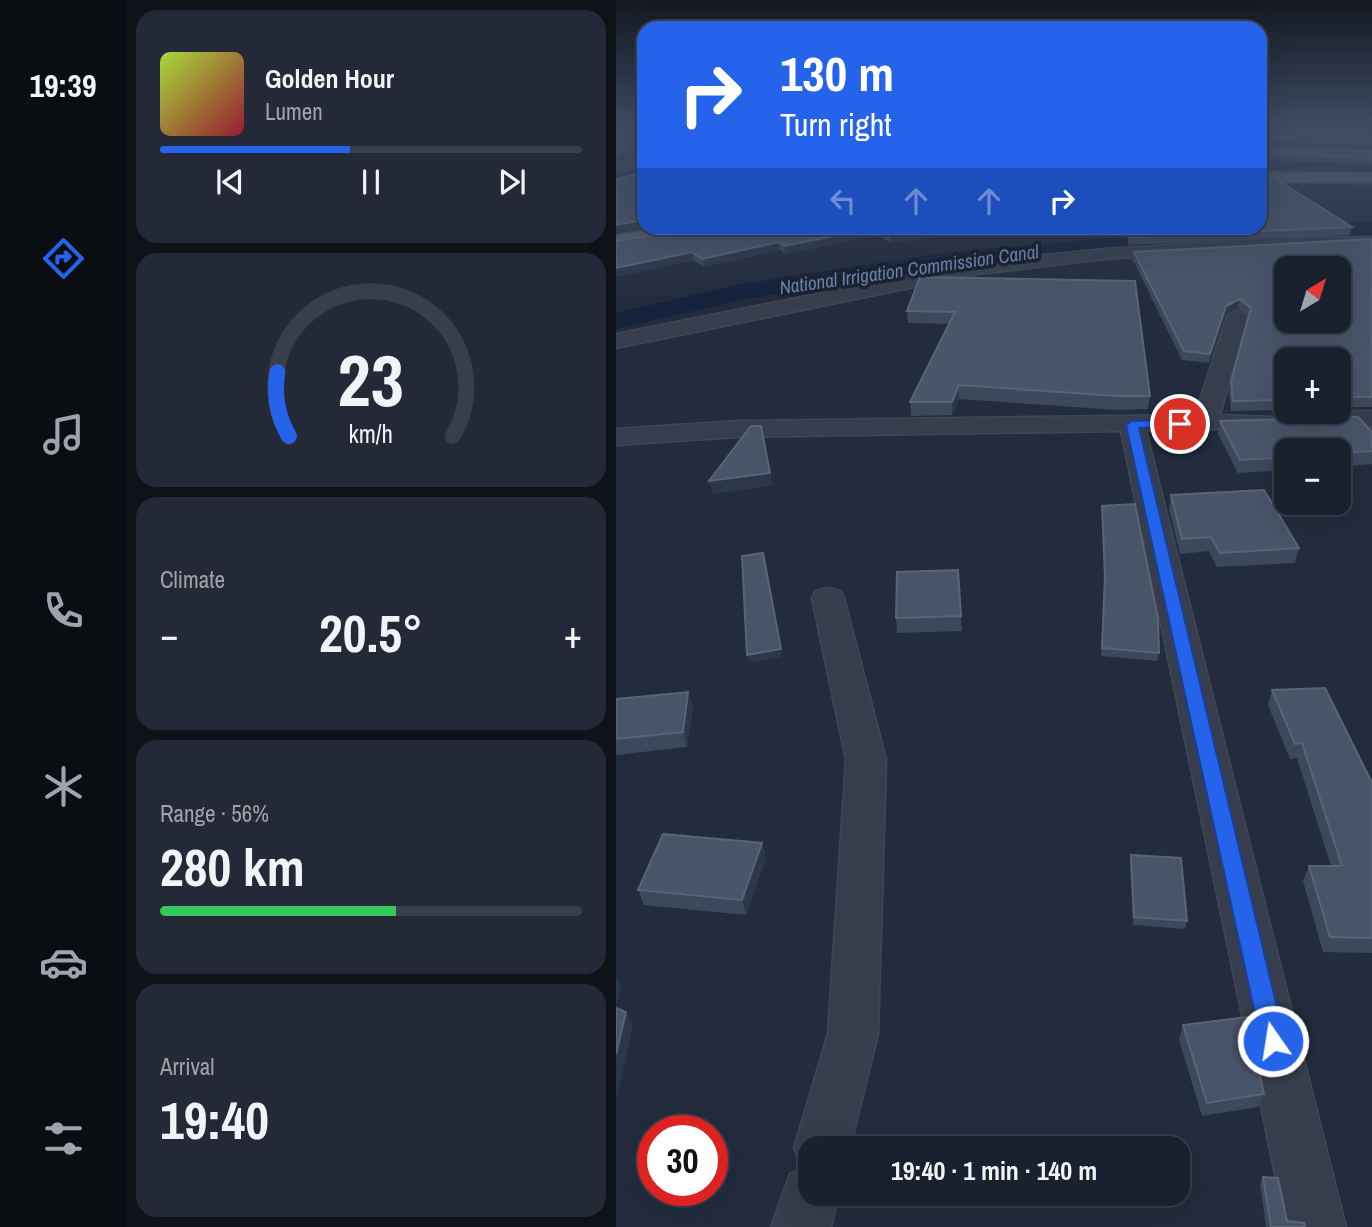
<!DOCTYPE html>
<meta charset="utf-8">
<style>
:root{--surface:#1a212e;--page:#232936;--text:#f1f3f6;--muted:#9fa3aa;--line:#383e4a;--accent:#2563eb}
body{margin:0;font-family:"Archivo Narrow",sans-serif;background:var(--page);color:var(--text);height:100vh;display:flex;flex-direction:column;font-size:26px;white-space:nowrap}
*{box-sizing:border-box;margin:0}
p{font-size:23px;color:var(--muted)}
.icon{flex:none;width:38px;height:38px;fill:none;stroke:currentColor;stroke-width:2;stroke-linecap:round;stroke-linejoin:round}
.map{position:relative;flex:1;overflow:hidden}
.drawer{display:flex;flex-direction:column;gap:10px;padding:10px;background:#0e1219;width:490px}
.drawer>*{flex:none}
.hud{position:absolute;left:21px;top:21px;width:630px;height:214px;border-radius:21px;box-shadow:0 7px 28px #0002,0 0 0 2px var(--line);background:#2563eb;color:#fff;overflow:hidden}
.needle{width:46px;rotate:38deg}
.tools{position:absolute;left:658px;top:256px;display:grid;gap:14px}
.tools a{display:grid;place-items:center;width:77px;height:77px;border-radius:14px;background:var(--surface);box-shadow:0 7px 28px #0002,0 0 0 2px var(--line);font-size:35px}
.speed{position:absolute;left:21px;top:1115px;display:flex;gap:14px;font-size:35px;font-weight:700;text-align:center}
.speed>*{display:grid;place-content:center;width:91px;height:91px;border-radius:50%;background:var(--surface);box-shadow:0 7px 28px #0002,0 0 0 2px var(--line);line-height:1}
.speed .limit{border:10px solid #d22;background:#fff;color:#111}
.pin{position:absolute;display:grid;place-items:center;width:60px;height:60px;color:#fff;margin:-30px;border:4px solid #fff;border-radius:50%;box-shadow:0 2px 7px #0007}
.me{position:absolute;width:77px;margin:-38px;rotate:347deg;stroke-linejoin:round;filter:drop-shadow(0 0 5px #0008)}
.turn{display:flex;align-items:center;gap:24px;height:147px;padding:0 28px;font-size:32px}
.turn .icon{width:91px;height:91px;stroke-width:2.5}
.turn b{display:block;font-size:49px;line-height:60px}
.lanes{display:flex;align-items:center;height:66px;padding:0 28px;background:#0003;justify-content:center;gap:35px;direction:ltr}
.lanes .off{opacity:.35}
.big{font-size:52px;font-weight:700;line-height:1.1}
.drawer .tile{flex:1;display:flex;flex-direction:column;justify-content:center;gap:10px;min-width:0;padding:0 24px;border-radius:21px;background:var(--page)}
.drawer .dial{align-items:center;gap:0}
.dial svg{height:182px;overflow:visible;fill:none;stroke:var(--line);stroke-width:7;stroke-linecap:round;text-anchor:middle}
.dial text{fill:var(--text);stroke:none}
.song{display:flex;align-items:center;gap:21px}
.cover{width:84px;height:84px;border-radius:10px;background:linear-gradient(135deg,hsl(80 70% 55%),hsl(350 70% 35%))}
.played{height:7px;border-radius:4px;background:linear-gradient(90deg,var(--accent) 45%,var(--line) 45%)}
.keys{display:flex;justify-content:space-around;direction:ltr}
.heat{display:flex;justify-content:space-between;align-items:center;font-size:38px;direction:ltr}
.charge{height:10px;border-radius:5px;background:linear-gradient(90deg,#34c759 56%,var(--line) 0)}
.trip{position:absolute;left:182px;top:1136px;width:392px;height:70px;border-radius:21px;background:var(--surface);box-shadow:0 7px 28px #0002,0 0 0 2px var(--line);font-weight:700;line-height:70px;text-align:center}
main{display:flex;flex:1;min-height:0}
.tab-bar{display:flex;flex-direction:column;width:126px;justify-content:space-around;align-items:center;background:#0a0d12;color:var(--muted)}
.tab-bar .icon{width:49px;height:49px}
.tab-bar .current{color:var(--accent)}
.tab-bar b{font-size:32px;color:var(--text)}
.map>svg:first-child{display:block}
</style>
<main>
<nav class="tab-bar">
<b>19:39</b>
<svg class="icon current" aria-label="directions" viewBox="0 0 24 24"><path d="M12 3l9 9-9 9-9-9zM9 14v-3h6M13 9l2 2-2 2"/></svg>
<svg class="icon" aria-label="music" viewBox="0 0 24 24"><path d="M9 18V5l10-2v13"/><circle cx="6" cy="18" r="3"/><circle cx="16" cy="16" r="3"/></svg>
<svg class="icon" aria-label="phone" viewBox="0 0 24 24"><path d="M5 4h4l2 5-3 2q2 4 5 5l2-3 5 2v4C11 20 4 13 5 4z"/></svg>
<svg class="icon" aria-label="climate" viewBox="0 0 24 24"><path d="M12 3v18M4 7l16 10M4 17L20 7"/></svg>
<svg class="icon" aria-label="car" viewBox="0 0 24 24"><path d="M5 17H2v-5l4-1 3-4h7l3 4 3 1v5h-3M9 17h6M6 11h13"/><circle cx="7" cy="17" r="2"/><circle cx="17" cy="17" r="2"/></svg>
<svg class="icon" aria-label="filters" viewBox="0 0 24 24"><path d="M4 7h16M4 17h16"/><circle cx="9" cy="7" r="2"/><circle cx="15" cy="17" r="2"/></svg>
</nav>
<section class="drawer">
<div class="tile">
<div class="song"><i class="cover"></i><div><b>Golden Hour</b><p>Lumen</p></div></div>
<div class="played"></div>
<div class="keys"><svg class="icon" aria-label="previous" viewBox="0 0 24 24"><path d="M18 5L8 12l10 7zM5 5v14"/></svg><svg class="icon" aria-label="pause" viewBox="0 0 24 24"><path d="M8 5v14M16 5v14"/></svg><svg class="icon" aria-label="next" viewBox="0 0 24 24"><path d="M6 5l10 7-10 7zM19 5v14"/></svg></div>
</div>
<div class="tile dial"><svg viewBox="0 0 100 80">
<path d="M14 69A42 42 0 1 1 86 69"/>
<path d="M14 69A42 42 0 0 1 9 41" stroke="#2563eb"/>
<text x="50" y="56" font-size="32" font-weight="700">23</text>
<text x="50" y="72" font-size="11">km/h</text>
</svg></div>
<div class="tile"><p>Climate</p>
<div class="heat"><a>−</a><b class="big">20.5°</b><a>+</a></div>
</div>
<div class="tile"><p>Range · 56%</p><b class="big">280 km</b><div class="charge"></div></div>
<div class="tile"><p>Arrival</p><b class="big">19:40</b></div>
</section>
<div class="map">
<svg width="756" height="1227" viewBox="0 0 756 1227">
<rect width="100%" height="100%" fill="#222c3d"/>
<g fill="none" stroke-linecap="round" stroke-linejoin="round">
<!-- canal -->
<path fill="#14223b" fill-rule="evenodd" d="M756 222V236L677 239 666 232 677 225Z
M572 231 580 233 583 238 580 243 327 267 125 300 0 329V313L125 284 327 253Z"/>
<defs>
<path id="street" d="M644 146 756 147V155L644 154Z
M28 155V164L0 172V163Z
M756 237V247L667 248 487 259 362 274 0 348V334L362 262 487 249 667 238Z
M621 310 631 316 604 415 658 417 662 422 658 427 530 431 730 1227H670L505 431 121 437 0 445V429L121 421 579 415 611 316Z
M756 411V427L699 428 690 425 686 420 690 415 699 412Z
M212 588 224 591 228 598 270 760 262 1034 234 1148H194V1194H223L215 1227H155L174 1174 187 1168 178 1148 212 1034 230 760 196 598 200 591Z"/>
<path id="primary" d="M644 172 756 173V183L644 182Z
M45 228H88L78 234 0 247V235Z"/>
</defs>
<!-- street casing -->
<use href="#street" stroke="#3f4756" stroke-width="3"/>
<!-- primary casing -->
<use href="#primary" stroke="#3f4756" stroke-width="3"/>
<!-- street -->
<use href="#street" fill="#363e4d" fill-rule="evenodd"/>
<!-- primary -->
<use href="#primary" fill="#535d6d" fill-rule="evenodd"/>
</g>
<!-- wall -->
<path fill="#3c485c" d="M644 124H756V145L644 143Z
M644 149 645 150 756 151V164L644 160Z
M28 158V168H24L23 161Z
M736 227 734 235 512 245 511 228Z
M79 228H349L350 233 274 243 262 235 169 254 164 250 88 267 78 260 0 277V241L77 229Z
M756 239V407H723V359H670V410L615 411 613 391 615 381 633 316 622 308 609 315 593 363 566 360 517 260 518 252Z
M304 277 534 396 532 409 501 410 343 399 336 415 295 416 294 402 333 324 292 323 291 311Z
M604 421 756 432V464L723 467V450H670V470L622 473 602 434Z
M555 495 683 548 679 563 601 567 593 551 564 554 553 509Z
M486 506 543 653 541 661 485 656 488 583Z
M345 616 346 631 281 633 280 618Z
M656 690 756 781V953L707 952 687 881 693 866H715L681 758 674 759 652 705Z
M72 692 77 707 71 747 0 755V699Z
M146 843 150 858 130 915 28 905 22 890Z
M515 855 571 921 569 929 517 925 514 863Z
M567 1025 648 1094 642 1107 586 1116 563 1040Z
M647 1177 671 1221 689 1227H650L644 1184Z"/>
<!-- shaded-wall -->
<path fill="#2c374b" d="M26 146 27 152 0 160V153Z
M28 220V228H32L0 233V225Z
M259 228H262V235L169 254 168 246Z
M331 228H349L350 233 274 243 273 235Z
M163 242 164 250 88 267 86 259Z
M76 252 78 260 0 277V268Z
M624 299 622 308 609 315 593 363 594 354 610 306Z
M343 385V399L336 415V402Z
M154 473 157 486 97 494 93 481Z
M147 553 166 657 133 663 131 655Z
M72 692 77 707 71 747 67 732Z
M146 843 150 858 130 915 126 900Z
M0 976 5 987 0 1010Z
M10 1012 17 1026 0 1101V1054Z"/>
<!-- building -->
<path fill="#485468" stroke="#596477" stroke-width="2" fill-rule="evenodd" d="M0 124H28V147L26 146 0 153Z
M644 124H756V139L645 137 644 141Z
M644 149 645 150 756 151V158L644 153Z
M28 172V220L0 225V179Z
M644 177 658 178 736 227 513 237 512 228H644Z
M79 228H259L168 246 163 242 86 259 76 252 0 268V241L77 229Z
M263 228H331L273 235Z
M756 239V397H723V359H670V400L617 401 615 381 635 308 624 299 610 306 594 354 568 351 518 252ZM670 268H723V320H670Z
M304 277 519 281 534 396H502L343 385 336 402H294L339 312 291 311Z
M742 417 756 432V451L723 453V450H670V457L624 460 604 421Z
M135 426H145L154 473 93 481Z
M648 490 683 548 604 553 595 537 566 539 555 495Z
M519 504 542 619 543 653 486 648 489 575 486 506Z
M147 553 165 649 131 655 126 556Z
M342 570 345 616 280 618 281 572Z
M709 688 755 781H756V938L714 937 693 866H726L686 743 679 744 656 690Z
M72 692 67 732 0 739V699Z
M47 834 146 843 126 900 22 890Z
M515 855 565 858 571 921 518 917Z
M0 1008 10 1012 0 1054Z
M631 1017 648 1094 591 1103 567 1025Z
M647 1177 662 1178 671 1221 688 1223 689 1227H655Z"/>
<!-- sky -->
<linearGradient id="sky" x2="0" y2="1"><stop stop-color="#131822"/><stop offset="0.42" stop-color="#3e4b62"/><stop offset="1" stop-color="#3e4b62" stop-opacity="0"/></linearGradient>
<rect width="756" height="296" fill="url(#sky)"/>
<!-- route -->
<path fill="#2563eb" stroke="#184099" stroke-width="2" d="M564 420 569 421V426L523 428 669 1041 666 1049 657 1053 648 1049 645 1041 510 425 516 421Z"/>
<g text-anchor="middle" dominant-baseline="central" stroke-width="7" stroke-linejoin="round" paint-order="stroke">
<!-- far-water labels -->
<g font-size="19" font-style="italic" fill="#6880aa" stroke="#1b2332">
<text transform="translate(293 269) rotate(-8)">National Irrigation Commission Canal</text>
</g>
</g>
</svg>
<div class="tools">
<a><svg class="needle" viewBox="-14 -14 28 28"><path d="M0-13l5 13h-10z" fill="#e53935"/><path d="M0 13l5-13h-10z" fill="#9fa3aa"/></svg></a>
<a>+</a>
<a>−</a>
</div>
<div class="speed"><div class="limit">30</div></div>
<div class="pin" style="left:564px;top:424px;background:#d93025"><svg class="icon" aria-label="arrive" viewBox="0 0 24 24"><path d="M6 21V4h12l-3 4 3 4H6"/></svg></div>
<svg class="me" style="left:657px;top:1041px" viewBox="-20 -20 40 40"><circle r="17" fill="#2563eb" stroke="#fff" stroke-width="3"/><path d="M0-11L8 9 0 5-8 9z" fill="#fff"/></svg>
<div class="trip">19:40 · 1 min · 140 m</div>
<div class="hud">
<div class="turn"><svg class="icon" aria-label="right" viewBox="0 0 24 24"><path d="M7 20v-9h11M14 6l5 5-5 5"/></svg><div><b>130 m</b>Turn right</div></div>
<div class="lanes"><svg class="icon off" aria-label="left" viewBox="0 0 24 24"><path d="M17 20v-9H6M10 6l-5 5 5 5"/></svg><svg class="icon off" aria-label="ahead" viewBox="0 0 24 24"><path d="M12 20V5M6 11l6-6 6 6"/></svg><svg class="icon off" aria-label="ahead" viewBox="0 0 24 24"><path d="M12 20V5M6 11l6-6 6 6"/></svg><svg class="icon" aria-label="right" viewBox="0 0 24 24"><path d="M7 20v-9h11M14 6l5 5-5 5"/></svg></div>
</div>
</div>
</main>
